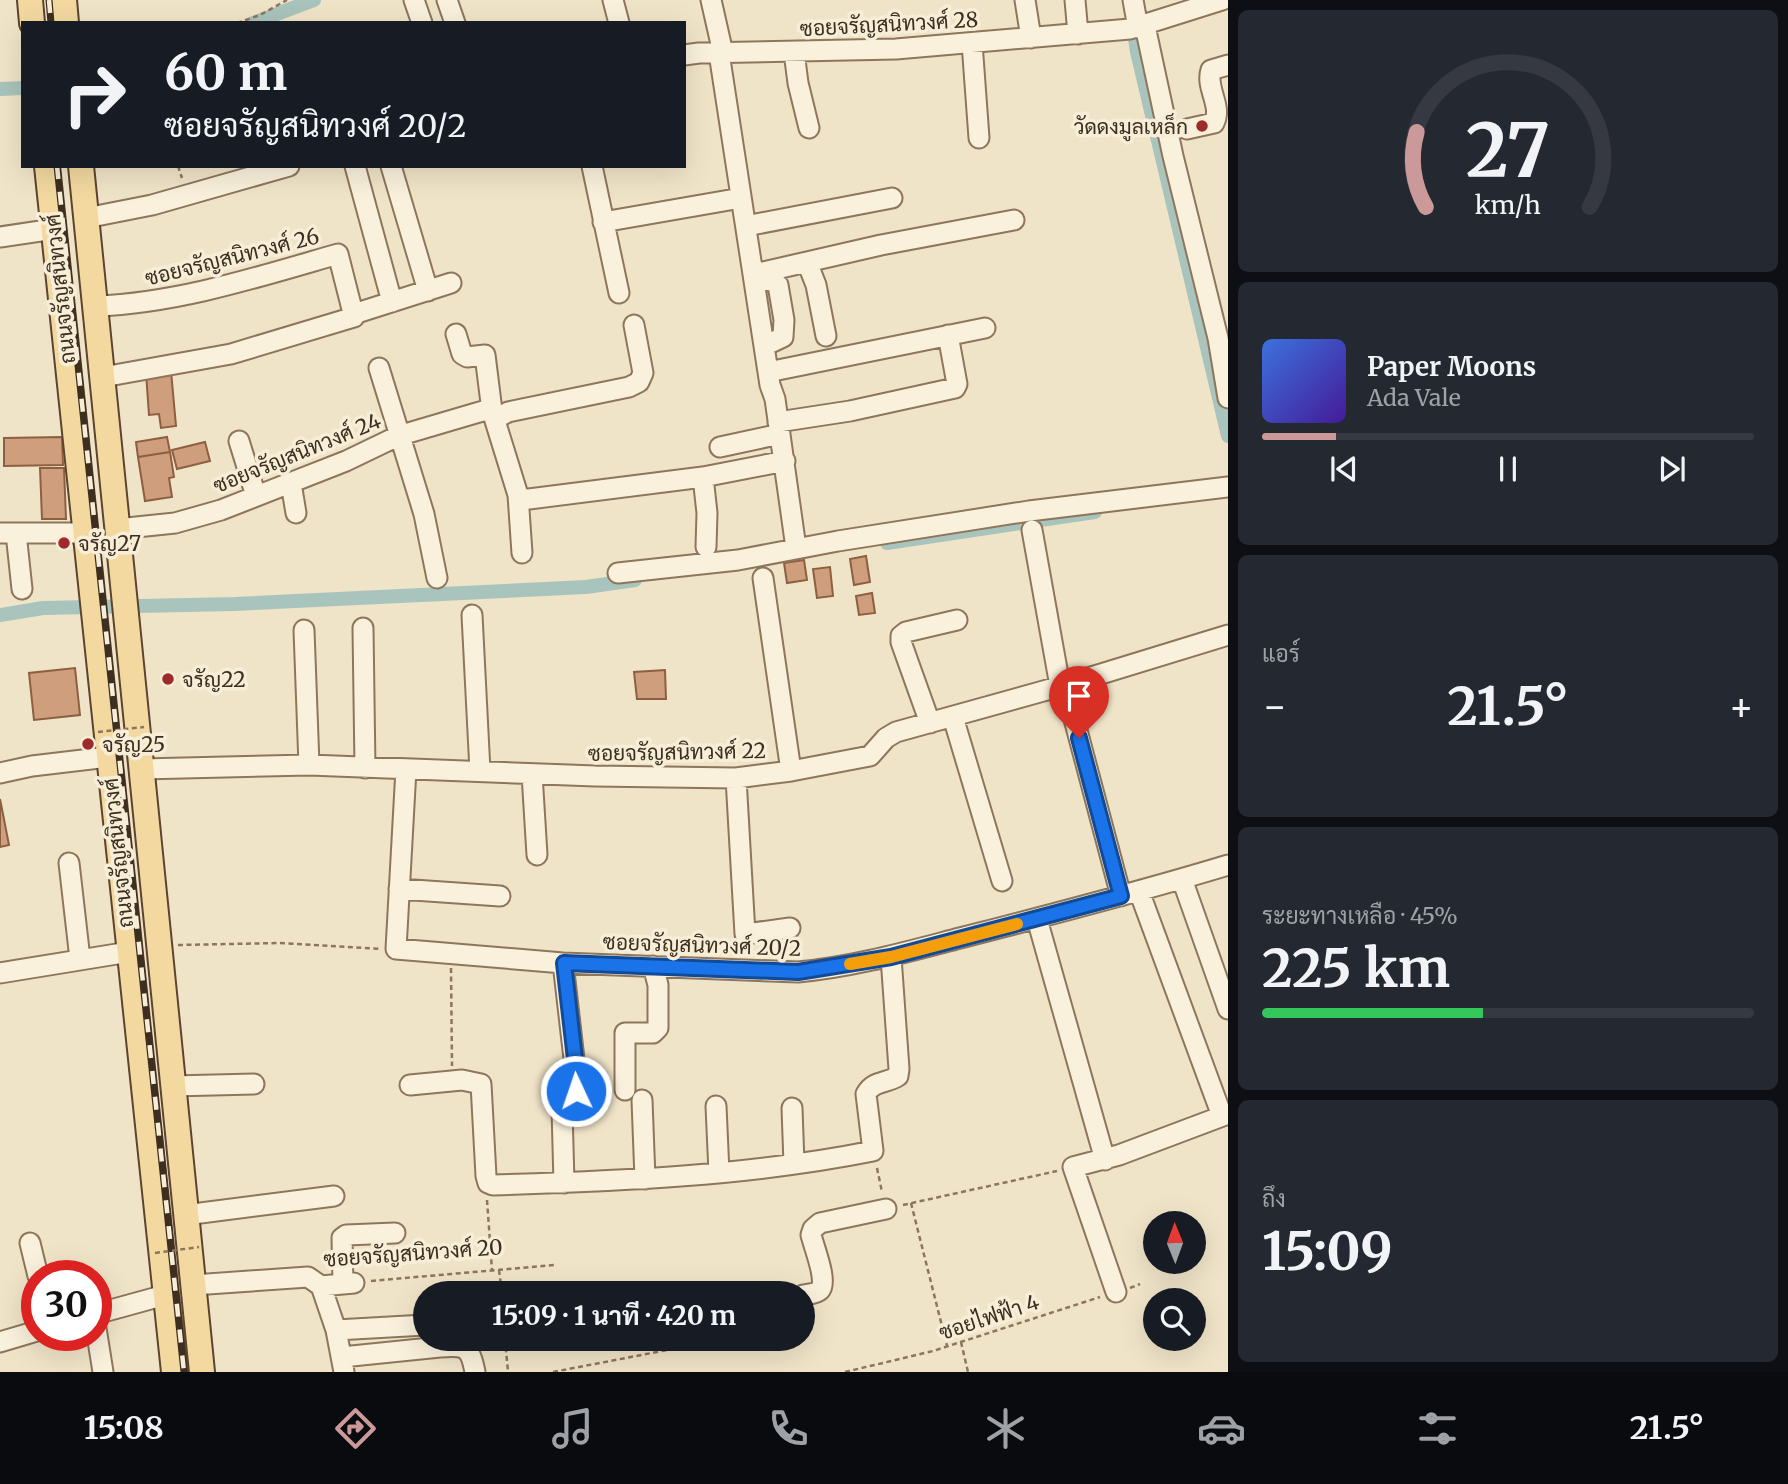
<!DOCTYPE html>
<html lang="th">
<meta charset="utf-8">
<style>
:root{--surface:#171b24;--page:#242831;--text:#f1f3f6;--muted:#9ea1a6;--line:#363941;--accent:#cc999b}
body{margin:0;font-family:Merriweather,Sarabun,serif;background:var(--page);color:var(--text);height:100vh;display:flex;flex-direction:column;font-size:26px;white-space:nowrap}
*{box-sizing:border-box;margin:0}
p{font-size:23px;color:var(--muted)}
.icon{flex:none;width:38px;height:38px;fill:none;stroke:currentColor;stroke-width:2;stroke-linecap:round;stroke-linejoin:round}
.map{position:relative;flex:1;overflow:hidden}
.sheet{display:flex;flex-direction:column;gap:10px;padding:10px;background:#0d0f14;width:560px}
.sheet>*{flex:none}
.guide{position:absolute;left:21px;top:21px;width:665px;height:147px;border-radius:0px;box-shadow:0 7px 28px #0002;background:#171b24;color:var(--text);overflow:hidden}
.needle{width:46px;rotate:359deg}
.fabs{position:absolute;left:1143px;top:1211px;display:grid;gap:14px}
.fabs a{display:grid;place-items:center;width:63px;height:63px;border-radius:50%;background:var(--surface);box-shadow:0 7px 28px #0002;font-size:35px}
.speed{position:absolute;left:21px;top:1260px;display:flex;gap:14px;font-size:35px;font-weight:700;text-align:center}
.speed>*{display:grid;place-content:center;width:91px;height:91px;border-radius:50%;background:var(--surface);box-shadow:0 7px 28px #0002;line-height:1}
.speed .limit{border:10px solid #d22;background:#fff;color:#111}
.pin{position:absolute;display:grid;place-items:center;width:60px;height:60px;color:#fff;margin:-72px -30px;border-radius:50% 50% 50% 0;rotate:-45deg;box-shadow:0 0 7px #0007}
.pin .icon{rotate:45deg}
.me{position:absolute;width:77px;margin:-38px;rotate:357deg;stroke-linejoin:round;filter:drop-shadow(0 0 5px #0008)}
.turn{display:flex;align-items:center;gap:24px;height:147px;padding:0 28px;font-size:32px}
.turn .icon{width:91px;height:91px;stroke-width:2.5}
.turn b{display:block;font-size:49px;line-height:60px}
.big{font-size:52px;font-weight:700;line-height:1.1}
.sheet .widget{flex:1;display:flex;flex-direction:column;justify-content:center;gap:10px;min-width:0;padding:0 24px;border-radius:10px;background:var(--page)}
.sheet .dial{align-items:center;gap:0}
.dial svg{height:182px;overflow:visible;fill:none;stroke:var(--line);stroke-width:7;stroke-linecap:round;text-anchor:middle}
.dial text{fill:var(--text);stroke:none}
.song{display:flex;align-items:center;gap:21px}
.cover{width:84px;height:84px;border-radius:10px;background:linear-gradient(135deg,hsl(220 70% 55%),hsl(260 70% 35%))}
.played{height:7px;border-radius:4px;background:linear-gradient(90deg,var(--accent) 15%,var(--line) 15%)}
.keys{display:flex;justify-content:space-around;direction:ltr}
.heat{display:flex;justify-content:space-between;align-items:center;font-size:38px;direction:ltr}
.charge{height:10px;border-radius:5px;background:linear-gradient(90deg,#34c759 45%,var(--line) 0)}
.trip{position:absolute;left:413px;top:1281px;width:402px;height:70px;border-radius:35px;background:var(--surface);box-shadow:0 7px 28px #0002;font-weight:700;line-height:70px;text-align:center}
.dock{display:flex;height:112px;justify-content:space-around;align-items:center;background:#090b0e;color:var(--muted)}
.dock .icon{width:49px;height:49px}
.dock .selected{color:var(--accent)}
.dock b{font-size:32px;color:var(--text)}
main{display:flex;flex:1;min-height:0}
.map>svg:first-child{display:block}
</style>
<main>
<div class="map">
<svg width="1228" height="1372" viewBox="0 0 1228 1372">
<rect width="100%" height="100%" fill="#f0e4c8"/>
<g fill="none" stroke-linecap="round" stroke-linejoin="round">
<!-- canal -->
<path stroke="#a9c4bc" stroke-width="14" d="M1132 19 1137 52 1228 436
M253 23 314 0
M0 89 23 88
M887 543 1095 512
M0 615 43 608 235 604 586 587 635 580"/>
</g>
<!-- building -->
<path fill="#cf9f7d" stroke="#8d5f41" stroke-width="2" d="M171 371 176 426 161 428 159 414 149 415 146 373Z
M62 437 63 465 4 466V438Z
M167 437 170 452 138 457 136 442Z
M205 442 210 461 177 469 172 450Z
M170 452 174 477 169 478 172 497 145 501 138 457Z
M40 468H64L66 519H42Z
M866 556 870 582 854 585 850 559Z
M804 560 807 580 787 583 784 563Z
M830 567 833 596 817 598 813 569Z
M872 593 875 613 859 615 856 596Z
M75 668 80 715 34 720 29 673Z
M665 670 666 699H637L634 672Z
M0 799 9 845 0 847Z"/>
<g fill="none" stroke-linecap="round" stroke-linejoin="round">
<defs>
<path id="minor" d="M414 0 422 23
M447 0 455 23
M613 0 619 23
M711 0 723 53
M1025 0 1031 38
M1075 0 1078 34
M1133 0 1138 28
M1145 26 1173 156 1218 338 1228 398
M972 43 979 138
M794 52 798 83 809 128
M719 53 770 385 775 399 796 548
M684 55 699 53 896 49 1130 29 1222 0
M1187 129 1214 123C1223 106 1205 88 1211 70L1228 65
M355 166 392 302
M391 166 428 291
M592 166 619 293
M86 218 152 205 289 166
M603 222 741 198
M746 226 892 198
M0 237 54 229
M807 262 881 245 1014 220
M754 274 807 262 816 285 826 336
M755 279 772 281 778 285 784 320 783 337 764 346
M96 306C178 303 258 277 338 254L354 317 231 354 103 377
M360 312 451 283
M456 334 462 354 467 357 485 355 492 411 518 495 522 553
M379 368 424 514 437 578
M768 372 985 328
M495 419 508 412 629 387 639 382 643 373 634 325
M778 422 850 411 955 388 957 384 948 335
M239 441 256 496
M720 447 780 434
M703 477 707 513 706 547
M291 483 296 513
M518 495 524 499H529L703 477 785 461
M117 529 175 523 221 510 346 461 398 436 476 413 487 410 492 411
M1032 530 1060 686
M0 533H87
M16 533 22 589
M618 573 738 560 838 541 1029 511 1228 487
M763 578 791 771
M472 615 480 771
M363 628 365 768
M304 630 309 765
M1065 685 1121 896
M953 717 1002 881
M930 723 901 642V636L906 632 957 620
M142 769 309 765 595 776 736 778 791 771 870 756 886 738 896 732 1065 685 1228 635
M406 769 396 949 563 963 798 972C853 967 906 952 960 938 1050 915 1139 892 1228 865
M0 773 32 766 108 757
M532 774 537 855
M736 778 745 934 790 928
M69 863 80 959
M1182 879 1228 1009
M399 889 500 896
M1139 891 1222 1116
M1037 919 1105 1160
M563 963 577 1085C575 1095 565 1098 562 1109L564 1183
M0 973 129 952
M410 1085 462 1080 481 1084 486 1176 488 1183 493 1185C620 1181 748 1176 873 1151L866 1094C874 1080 886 1084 898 1076L899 1069 891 957
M173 1086 254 1084
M625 1090V1033H653L658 1028V985L653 966
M642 1100 645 1179
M716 1106 719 1173
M792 1108 794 1164
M185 1215 334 1196
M30 1243 38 1276
M343 1284 342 1238 346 1235 395 1233
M193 1285 308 1277 321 1286 354 1283
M321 1286 336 1330 344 1372
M1116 1292 1073 1167 1119 1155 1228 1114
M803 1295C808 1294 816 1294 820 1290 828 1282 814 1247 811 1235L813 1229 820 1223 886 1209
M96 1314 165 1295
M96 1328 103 1372
M336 1330 425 1325
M0 1342 37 1331
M440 1347C465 1345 470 1346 475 1372
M342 1357 440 1347 439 1339"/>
<path id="major" d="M30 0 32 23
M64 0 66 23
M47 166 174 1372
M81 166 202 1372"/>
</defs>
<!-- minor casing -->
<use href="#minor" stroke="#8d765c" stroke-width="23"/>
<!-- major casing -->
<use href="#major" stroke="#5b4430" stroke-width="28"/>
<!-- path -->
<path stroke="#8d765c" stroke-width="2.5" stroke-dasharray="5 3.5" stroke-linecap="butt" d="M237 23 260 15 287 0
M178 166 182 178
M178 945 279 943 381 949
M451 968 452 1066
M877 1168 882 1192
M487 1200 492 1270
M911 1203 947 1346
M903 1205 1057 1171
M499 1270 502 1293
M371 1281 554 1265
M1130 1288 1140 1284
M648 1293 706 1283
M505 1339 508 1372
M961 1342 968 1372
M553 1372 714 1341
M845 1372 933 1351 1100 1297"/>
<!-- minor -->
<use href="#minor" stroke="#faf1dc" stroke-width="19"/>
<!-- major -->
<use href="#major" stroke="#f3d9a0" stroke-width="24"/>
<defs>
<path id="rail" d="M49 0 51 23
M57 166 184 1372"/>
</defs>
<!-- rail casing -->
<use href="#rail" stroke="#3d2e20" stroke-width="7"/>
<!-- rail -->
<use href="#rail" stroke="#f7eed8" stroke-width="4.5" stroke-dasharray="13" stroke-linecap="butt"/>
<!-- path-bridge -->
<path stroke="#8d765c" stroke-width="2.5" stroke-dasharray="5 3.5" stroke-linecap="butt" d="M98 732 144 727
M155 1253 199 1247"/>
</g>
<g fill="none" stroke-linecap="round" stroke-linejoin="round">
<defs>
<path id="route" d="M576 1091 578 1085 564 963 798 972 891 957 1121 896 1079 738"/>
</defs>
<!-- route casing -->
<use href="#route" stroke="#114b97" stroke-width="18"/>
<!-- route -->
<use href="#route" stroke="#1a73e8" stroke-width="12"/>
<!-- slow -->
<path stroke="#f59e0b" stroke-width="12" d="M850 964 891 957 1017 924"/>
</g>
<!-- markers -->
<g fill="#9e2a2b" stroke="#f7eed8" stroke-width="2.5">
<circle cx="1202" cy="126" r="7"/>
<circle cx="64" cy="543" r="7"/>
<circle cx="168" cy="679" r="7"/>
<circle cx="88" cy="744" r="7"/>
</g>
<g text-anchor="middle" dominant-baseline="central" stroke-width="7" stroke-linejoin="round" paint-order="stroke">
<!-- street labels -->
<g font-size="21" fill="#3d2e20" stroke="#f7eed8">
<text transform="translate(889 24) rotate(-3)">ซอยจรัญสนิทวงศ์ 28</text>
<text transform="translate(232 257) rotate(-14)">ซอยจรัญสนิทวงศ์ 26</text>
<text transform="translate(60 289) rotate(-96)">ถนนจรัญสนิทวงศ์</text>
<text transform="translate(297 453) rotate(-22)">ซอยจรัญสนิทวงศ์ 24</text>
<text transform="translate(677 752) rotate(-1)">ซอยจรัญสนิทวงศ์ 22</text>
<text transform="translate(118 853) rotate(-96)">ถนนจรัญสนิทวงศ์</text>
<text transform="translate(702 945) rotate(2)">ซอยจรัญสนิทวงศ์ 20/2</text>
<text transform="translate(413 1253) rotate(-4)">ซอยจรัญสนิทวงศ์ 20</text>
<text transform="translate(989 1317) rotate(-18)">ซอยไฟฟ้า 4</text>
</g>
<!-- poi labels -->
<g font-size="21" fill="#3d2e20" stroke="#f7eed8" text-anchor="start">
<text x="1188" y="126" text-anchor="end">วัดดงมูลเหล็ก</text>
<text x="78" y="543">จรัญ27</text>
<text x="182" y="679">จรัญ22</text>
<text x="102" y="744">จรัญ25</text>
</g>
</g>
</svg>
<div class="fabs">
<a><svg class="needle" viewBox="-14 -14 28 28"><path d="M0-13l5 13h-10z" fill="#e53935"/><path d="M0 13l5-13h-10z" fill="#9ea1a6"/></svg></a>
<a><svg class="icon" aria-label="search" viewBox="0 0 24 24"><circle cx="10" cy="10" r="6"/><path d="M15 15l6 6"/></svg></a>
</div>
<div class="speed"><div class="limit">30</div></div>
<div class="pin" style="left:1079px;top:738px;background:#d93025"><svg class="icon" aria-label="arrive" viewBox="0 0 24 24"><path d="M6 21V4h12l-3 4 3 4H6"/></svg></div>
<svg class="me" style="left:576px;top:1091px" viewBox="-20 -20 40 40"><circle r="17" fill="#1a73e8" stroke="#fff" stroke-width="3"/><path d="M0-11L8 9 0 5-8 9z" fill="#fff"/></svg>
<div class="trip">15:09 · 1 นาที · 420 m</div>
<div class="guide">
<div class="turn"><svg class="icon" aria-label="right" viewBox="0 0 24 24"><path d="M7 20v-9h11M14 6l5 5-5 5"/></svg><div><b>60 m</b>ซอยจรัญสนิทวงศ์ 20/2</div></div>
</div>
</div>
<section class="sheet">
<div class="widget dial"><svg viewBox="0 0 100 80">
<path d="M14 69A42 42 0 1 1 86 69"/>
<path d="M14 69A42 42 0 0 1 10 36" stroke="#cc999b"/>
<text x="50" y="56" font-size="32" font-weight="700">27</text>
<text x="50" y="72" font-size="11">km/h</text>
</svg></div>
<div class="widget">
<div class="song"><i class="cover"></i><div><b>Paper Moons</b><p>Ada Vale</p></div></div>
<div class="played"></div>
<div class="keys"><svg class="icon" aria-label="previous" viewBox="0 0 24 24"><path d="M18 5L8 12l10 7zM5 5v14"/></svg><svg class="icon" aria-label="pause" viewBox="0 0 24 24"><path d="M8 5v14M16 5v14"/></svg><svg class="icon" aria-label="next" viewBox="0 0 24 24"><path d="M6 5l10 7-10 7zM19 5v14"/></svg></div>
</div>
<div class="widget"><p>แอร์</p>
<div class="heat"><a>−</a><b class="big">21.5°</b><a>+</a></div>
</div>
<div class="widget"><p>ระยะทางเหลือ · 45%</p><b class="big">225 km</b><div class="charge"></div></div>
<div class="widget"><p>ถึง</p><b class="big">15:09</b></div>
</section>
</main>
<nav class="dock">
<b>15:08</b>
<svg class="icon selected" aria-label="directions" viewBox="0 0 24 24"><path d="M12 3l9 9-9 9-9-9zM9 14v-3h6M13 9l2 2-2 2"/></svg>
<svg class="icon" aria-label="music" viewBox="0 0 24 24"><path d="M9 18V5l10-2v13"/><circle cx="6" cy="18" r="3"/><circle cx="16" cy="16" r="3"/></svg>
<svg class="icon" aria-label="phone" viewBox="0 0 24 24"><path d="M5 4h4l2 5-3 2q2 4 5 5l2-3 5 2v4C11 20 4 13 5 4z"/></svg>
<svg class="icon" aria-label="climate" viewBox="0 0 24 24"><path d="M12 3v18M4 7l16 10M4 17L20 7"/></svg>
<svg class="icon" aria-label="car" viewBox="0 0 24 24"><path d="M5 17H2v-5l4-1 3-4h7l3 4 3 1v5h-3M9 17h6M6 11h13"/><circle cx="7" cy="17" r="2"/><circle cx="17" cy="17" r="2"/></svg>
<svg class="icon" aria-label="filters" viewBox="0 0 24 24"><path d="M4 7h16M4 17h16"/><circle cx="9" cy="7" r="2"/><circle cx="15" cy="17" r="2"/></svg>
<b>21.5°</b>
</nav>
